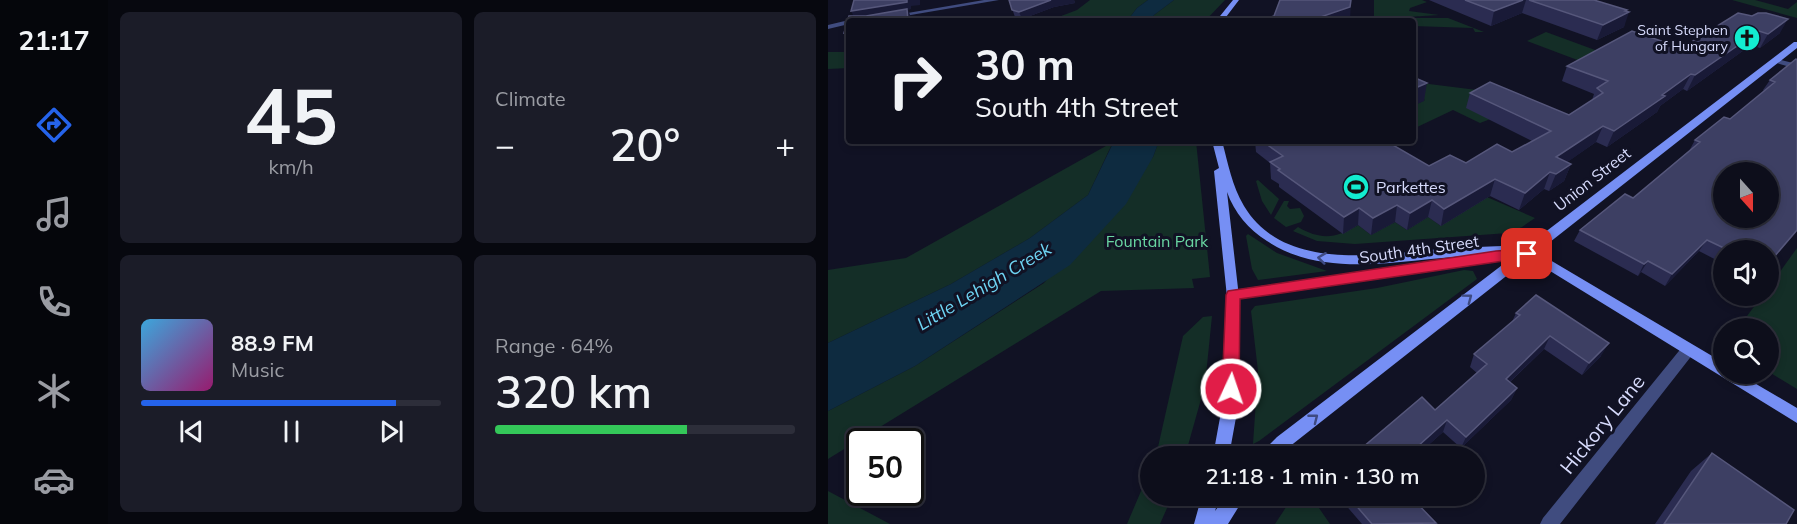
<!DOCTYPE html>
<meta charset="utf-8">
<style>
:root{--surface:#0d0e1b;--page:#1b1c28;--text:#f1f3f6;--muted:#9a9ca3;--line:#2d2e3a;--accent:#2563eb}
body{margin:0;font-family:Mulish,sans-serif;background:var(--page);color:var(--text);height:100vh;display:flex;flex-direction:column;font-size:22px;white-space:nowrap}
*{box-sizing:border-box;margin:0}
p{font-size:20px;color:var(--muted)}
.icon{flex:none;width:33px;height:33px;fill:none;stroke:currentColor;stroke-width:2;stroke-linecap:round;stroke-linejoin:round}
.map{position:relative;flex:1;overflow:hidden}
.panel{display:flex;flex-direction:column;gap:12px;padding:12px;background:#07080f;width:720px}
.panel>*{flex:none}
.top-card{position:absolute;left:18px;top:18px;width:570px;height:126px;border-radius:6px;box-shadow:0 3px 9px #0003,0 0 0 2px var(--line);background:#0d0e1b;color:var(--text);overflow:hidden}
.needle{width:39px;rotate:159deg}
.controls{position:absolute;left:885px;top:162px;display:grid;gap:12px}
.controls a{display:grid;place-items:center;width:66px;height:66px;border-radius:50%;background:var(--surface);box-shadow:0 3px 9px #0003,0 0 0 2px var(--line);font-size:30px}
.speed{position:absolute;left:18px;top:428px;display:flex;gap:12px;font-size:30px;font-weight:700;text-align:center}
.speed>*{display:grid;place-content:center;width:78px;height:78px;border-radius:50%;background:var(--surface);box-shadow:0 3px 9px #0003,0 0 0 2px var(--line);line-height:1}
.speed .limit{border:3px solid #111;border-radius:9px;background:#fff;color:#111}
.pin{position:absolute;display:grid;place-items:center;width:51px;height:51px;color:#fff;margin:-26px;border-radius:12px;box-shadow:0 3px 9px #0006}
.me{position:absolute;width:66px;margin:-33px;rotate:3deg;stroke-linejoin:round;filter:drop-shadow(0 0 4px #0008)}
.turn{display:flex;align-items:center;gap:21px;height:126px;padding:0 30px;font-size:27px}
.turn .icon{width:78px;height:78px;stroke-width:2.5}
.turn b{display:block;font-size:42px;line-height:51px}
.big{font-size:45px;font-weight:600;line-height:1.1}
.panel .tile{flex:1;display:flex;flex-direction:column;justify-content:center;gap:9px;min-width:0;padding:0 21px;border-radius:9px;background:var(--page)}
.panel .dial{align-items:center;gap:0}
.dial b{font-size:78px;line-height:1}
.song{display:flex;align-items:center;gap:18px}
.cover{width:72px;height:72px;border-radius:9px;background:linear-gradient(135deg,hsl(200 70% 55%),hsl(320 70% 35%))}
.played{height:6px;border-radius:3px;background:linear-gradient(90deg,var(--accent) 85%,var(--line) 85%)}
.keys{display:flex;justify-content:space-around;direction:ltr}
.heat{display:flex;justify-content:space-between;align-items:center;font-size:33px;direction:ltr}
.charge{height:9px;border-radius:4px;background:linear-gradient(90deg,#34c759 64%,var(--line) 0)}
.panel .tiles{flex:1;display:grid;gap:12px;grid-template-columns:repeat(2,1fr)}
.trip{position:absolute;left:312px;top:446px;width:345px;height:60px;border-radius:30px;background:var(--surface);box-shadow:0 3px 9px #0003,0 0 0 2px var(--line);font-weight:600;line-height:60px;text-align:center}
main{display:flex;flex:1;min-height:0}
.dock{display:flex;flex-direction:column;width:108px;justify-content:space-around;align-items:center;background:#05060b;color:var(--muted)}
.dock .icon{width:42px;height:42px}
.dock .on{color:var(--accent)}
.dock b{font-size:27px;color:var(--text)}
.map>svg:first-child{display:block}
</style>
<main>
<nav class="dock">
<b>21:17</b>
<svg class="icon on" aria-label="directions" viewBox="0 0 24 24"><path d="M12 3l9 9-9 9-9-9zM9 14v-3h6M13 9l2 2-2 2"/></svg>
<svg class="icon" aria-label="music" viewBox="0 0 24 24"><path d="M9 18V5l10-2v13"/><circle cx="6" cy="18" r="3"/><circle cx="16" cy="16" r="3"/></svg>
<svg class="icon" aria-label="phone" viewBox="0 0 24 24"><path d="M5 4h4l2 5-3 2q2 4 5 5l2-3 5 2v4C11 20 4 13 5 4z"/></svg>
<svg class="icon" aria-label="climate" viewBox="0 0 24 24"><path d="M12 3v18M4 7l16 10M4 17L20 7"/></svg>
<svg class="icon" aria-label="car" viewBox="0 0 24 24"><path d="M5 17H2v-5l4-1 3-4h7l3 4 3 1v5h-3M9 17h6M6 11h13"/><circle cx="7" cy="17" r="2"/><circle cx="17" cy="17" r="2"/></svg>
</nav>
<section class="panel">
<div class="tiles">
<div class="tile dial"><b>45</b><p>km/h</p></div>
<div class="tile"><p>Climate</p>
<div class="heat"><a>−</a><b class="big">20°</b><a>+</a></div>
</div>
<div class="tile">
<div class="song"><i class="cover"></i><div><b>88.9 FM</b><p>Music</p></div></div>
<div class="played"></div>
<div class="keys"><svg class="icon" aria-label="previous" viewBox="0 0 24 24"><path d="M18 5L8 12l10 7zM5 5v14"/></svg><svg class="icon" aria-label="pause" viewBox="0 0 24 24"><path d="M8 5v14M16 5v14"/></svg><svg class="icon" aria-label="next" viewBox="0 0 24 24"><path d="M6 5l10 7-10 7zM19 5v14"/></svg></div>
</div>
<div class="tile"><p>Range · 64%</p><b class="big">320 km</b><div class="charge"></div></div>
</div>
</section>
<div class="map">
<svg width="969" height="524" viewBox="0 0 969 524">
<rect width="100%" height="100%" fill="#111224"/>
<!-- green -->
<path fill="#142e27" d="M262 0H320L309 8 299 21H220L249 10Z
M346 0H397L377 21H322L326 15Z
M546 0H594L599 2 582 8 581 11 611 15 579 17V21H546Z
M904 0H927L960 9 969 2V18Z
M581 18H620L656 32H647L645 28 585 26V21H582Z
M718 32 778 54 760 64 699 41Z
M0 52H21V68L0 69Z
M585 82 665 92V118L652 123 625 110 585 129V106L597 100 591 97Z
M331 141H368L382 277 364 279 366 288 273 291 0 459V411L87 366 216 283 325 157Z
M529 141H561L559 142 622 181 707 218 694 227 680 233 527 244 489 241 465 231 470 227C492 240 508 239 530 225L543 235 567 222 579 230 600 217 613 226Z
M285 142 260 195 202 238 123 284 0 343V270L78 258Z
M430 180 451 199 443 215 434 201 428 181Z
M456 201H461L459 206 462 209 472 208 476 216 473 222 458 227 446 218Z
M420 234 449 253 499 271 430 280 424 269 418 236Z
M969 248V389L941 372 940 328H910L934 296H940L941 287Z
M636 270 645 271 649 279 431 441 425 444 430 371 423 311 427 306 549 288Z
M384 316 377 385 357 456H328L355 336 375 317Z
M322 470V495H345L343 499 332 524H299Z
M0 491 62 524H0Z
M466 495H482L502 524H447Z"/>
<!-- water -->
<path fill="#0e2b40" d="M320 0H346L326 15 322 21H299L309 8Z
M286 141H331L325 157 298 204 242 265 87 366 0 411V343L123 284 202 238 260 195Z"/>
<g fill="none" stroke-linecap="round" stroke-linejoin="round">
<!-- street -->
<path fill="#404c7f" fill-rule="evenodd" d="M156 0H171L65 18 62 16Z
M21 20 24 21H21V24L0 29V25Z
M945 58 969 64V69L945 62Z
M695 250 701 254 699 257 405 300 401 298 399 295 401 292 405 290 668 252Z
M860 344 865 346 867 350 865 354 732 524H712L715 518 855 346Z"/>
<!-- secondary -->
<path fill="#768ff4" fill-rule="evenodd" d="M405 0H411L395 21H388Z
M966 42H969V48L708 253 722 260 896 363V374H911L969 408V423L714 266 700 259 461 447 452 456H433L435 451 449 437 686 256C671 254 656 255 641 256 575 259 498 280 439 241 421 230 406 212 399 192L411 297 409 412 401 456H385L393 412 399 297 386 171 391 168 384 141H394C400 163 404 186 416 206 454 269 539 256 601 250 625 248 650 247 674 246L695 249Z
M374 495H392L387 511 399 495H418L400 524H366Z"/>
</g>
<!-- wall -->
<path fill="#2b2c51" d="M181 0H246L247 3 226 7 194 19 187 17Z
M601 0H766L798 11 796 27 769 40 694 13 663 26Z
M910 13 952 33 932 48 923 45 859 91 855 89 832 106 829 112 779 147 768 142 739 162 743 164 736 181 721 191 716 189 691 210 662 196 613 226 600 217 579 230 567 222 543 235 530 225 515 234 451 187V184L443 179 442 163 428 152 427 141H558L601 166 638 163 684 152 704 141 638 108 642 93 741 115 764 100 766 94 734 81 739 66 854 48Z
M954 70 940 250H896V264L871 251 837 286 813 272 810 276 746 241 752 230 805 198 861 151 867 140 902 119 936 91 935 90 942 80Z
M688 313 773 356 754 375 716 349 682 382 689 388 683 400 633 448 615 432 588 456H519L607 410 649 373 642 367 646 354 684 322Z
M884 453 958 524H827L863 471Z
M509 495H581L608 524H534Z"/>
<!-- shaded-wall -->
<path fill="#191a37" d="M79 0H92V5L83 6V9L80 10 83 17V21L27 19 23 11Z
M223 0H246L247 3 226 7 194 19 191 12Z
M523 0 522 21H481Z
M695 0H698L694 13 663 26 666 11Z
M799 10 797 15 801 12 796 27 769 40 775 25Z
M960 19 952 33 932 48 940 34Z
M931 31 923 45 859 91 867 75Z
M21 32V41H20L16 33Z
M863 74 855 89 832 106 829 112 779 147 786 131Z
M599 83 596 101 585 106V89Z
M775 126 768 142 724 173 728 157Z
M743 164 736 181 721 191 728 174Z
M722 172 716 189 691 210 697 193Z
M667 179 662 196 613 226 616 209Z
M604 200 600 217 579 230 582 213Z
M569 205 567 222 543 235 545 218Z
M531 208 530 225 515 234 516 217Z
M879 240 871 251 837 286 844 274Z
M820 261 813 272 810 276 816 264Z
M722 336 716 349 672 391 678 379Z
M781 343 773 356 754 375 761 363Z
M689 388 683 400 633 448 638 437Z
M619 420 615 432 588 456H579Z"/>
<!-- building -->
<path fill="#3d3f63" stroke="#56577b" stroke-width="1.5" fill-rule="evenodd" d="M26 0H79V2L23 11Z
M181 0H223L191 12 184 10Z
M452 0H523L522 7 481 21H430L446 16Z
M637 0H695L666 11Z
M701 0H766L799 10 797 11 801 12 775 25Z
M79 9 80 21H21V32L16 33 21 16H38Z
M910 13 924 16 930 13H938L960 19 940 34 931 31 867 75 863 74 834 95 837 96 786 131 775 126 728 157 743 164 728 174 722 172 697 193 667 179 616 209 604 200 582 213 569 205 545 218 531 208 516 217 450 170 452 169 442 162 455 156 434 141H558L601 166 622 155 638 163 669 144 684 152 723 131 642 93 662 82 741 115 775 93 769 88 780 81 739 66 804 31 854 48Z
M968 59 969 60V230L940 264V250H900L879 240 844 274 820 261 816 264 752 230 797 194 805 198 872 142 867 140 896 117 902 119 947 82 942 80ZM896 172H940V218H896Z
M585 77 599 83 585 89Z
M708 295 781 343 761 363 722 336 678 379 689 388 638 437 619 420 579 456H519L532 445 535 447 594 397 607 410 659 364 646 354 692 315 688 313Z
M884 453 966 510 958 524H836Z
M519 495H581L608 523 544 524Z"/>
<!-- one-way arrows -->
<defs><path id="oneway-chevron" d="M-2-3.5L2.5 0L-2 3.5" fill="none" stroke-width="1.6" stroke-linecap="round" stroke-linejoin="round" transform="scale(1.5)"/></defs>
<g stroke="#3e4a82">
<use href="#oneway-chevron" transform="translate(494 258) rotate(-173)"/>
<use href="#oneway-chevron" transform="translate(640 298) rotate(-37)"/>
<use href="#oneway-chevron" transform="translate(486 418) rotate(-38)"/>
</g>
<!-- route -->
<path fill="#e11d48" stroke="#92132f" stroke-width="1.5" d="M699 249 706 254 704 257 412 299 411 389 409 394 403 396 397 394 394 389 398 295 400 291 668 251Z"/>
<!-- icons -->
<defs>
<symbol id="church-disc" viewBox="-11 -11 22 22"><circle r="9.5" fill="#13ecd0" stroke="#111224"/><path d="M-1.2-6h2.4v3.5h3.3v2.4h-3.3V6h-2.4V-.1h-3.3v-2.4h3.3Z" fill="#111"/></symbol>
<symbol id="stadium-disc" viewBox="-11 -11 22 22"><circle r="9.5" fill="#13ecd0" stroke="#111224"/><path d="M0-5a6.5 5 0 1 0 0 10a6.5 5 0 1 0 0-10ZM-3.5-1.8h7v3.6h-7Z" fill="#111"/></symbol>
</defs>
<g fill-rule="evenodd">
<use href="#church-disc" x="904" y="23" width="30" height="30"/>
<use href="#stadium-disc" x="513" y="172" width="30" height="30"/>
</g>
<g text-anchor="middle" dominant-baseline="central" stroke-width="6" stroke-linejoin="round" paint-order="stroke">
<!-- far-poi labels -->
<g font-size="14" fill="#d7dbfc" stroke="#111224" text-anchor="end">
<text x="900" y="30">Saint Stephen<tspan x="900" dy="16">of Hungary</tspan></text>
</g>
<!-- street labels -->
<g font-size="16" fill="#d7dbfc" stroke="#111224">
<text transform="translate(764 179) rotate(-38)">Union Street</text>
<text transform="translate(591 249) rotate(-8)">South 4th Street</text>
</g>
<!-- poi labels -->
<g font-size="16" fill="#d7dbfc" stroke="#111224" text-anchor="start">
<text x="548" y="187">Parkettes</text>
</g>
<!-- park labels -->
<g font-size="16" fill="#69d6a2" stroke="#111224">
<text x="329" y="241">Fountain Park</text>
</g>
<!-- water labels -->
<g font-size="18" font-style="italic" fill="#6ed4f3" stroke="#111224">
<text transform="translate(156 286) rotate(-31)">Little Lehigh Creek</text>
</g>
<!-- near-street labels -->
<g font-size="20" fill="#d7dbfc" stroke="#111224">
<text transform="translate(774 424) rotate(-51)">Hickory Lane</text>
</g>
</g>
</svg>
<div class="controls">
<a><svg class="needle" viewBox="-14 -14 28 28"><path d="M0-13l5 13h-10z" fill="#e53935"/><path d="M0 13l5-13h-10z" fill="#9a9ca3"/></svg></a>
<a><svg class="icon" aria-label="sound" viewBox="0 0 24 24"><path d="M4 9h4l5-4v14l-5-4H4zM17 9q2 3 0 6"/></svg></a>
<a><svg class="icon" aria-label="search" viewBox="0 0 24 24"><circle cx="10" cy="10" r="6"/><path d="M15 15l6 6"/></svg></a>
</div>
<div class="speed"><div class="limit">50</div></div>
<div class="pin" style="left:699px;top:254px;background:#d93025"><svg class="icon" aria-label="arrive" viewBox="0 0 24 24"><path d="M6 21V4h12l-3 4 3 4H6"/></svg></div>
<svg class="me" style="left:403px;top:389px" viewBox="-20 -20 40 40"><circle r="17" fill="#e11d48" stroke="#fff" stroke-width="3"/><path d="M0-11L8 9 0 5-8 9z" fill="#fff"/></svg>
<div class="trip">21:18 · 1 min · 130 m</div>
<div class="top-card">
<div class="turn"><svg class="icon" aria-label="right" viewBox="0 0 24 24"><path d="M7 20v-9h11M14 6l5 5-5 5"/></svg><div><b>30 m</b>South 4th Street</div></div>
</div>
</div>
</main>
